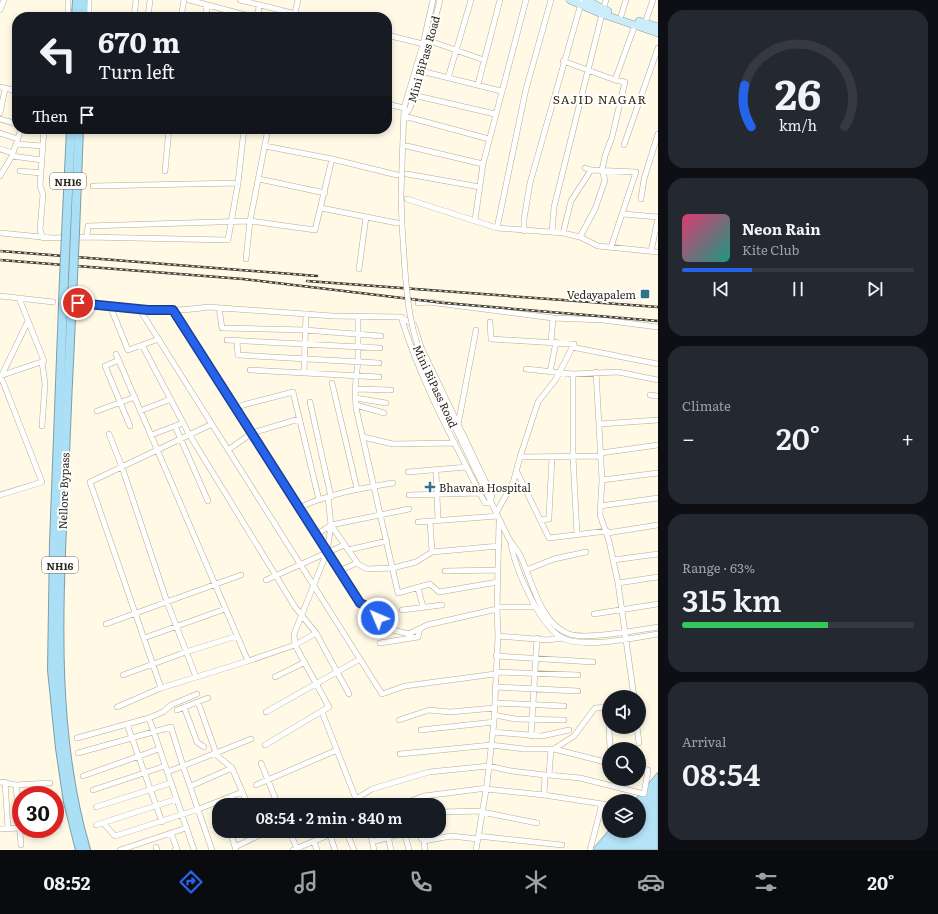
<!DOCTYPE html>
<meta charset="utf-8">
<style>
:root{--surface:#171b24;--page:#242831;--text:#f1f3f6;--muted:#9ea1a6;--line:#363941;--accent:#2563eb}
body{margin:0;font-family:Literata,serif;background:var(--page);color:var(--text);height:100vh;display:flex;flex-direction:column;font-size:15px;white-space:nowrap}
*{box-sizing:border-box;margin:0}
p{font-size:13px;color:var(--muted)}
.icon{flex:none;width:22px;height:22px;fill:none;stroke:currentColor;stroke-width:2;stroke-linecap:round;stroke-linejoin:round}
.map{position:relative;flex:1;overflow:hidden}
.panel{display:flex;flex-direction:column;gap:10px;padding:10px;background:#0d0f14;width:280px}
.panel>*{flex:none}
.hud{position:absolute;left:12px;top:12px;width:380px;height:122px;border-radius:16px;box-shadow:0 2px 6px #0003;background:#171b24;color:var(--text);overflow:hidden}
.fabs{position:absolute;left:602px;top:690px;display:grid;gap:8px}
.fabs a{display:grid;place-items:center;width:44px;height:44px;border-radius:50%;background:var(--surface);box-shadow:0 2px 6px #0003;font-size:20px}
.speed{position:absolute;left:12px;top:786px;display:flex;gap:8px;font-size:20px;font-weight:700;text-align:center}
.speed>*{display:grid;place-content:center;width:52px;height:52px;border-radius:50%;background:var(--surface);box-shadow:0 2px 6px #0003;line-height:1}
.speed .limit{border:6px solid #d22;background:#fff;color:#111}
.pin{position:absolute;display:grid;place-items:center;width:34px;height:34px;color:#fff;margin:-17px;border:2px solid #fff;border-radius:50%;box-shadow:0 1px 4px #0007}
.me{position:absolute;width:44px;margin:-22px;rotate:315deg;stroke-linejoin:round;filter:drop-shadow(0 0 3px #0008)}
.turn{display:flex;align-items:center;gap:14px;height:84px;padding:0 20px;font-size:18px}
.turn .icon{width:52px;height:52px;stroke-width:2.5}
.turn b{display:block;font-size:28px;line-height:34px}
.then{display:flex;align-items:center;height:38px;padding:0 20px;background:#0003;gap:8px;font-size:15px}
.big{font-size:30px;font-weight:600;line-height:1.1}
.panel .widget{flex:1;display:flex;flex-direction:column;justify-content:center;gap:6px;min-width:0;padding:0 14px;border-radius:16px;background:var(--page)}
.panel .dial{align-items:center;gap:0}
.dial svg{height:104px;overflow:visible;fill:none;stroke:var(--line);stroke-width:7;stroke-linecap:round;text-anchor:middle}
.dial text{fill:var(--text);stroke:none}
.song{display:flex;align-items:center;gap:12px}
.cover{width:48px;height:48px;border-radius:6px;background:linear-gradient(135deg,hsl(340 70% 55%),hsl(170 70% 35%))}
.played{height:4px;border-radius:2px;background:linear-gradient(90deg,var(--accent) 30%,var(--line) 30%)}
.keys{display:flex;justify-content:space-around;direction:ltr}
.heat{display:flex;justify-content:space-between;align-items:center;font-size:22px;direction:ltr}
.charge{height:6px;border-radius:3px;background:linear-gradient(90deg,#34c759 63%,var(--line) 0)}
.trip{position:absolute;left:212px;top:798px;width:234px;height:40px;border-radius:16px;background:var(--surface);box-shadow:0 2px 6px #0003;font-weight:600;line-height:40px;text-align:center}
.menu{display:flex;height:64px;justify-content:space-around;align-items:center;background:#090b0e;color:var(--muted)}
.menu .icon{width:28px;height:28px}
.menu .on{color:var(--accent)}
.menu b{font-size:18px;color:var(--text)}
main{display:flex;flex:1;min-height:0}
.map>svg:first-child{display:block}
</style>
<main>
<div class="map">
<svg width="658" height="850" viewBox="0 0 658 850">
<rect width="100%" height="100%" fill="#fff9e6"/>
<!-- water -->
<path fill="#b4e2f7" stroke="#8caab6" d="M658 772V850H592L609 830 639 831V801H634Z"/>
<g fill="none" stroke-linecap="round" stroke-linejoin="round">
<defs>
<path id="minor" d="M189 0 253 17
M240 0 308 17
M603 9 606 0
M0 10 4 0
M621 16 626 0
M68 17V0
M89 17V0
M134 17 136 0
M148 17 150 0
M181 17 184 0
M206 17 207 5
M258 17 259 5
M294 17 298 0
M645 23 653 0
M387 35 423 44 430 41 484 60
M563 61 615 80 635 25
M421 71 501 91
M448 78 471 0
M615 80 625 82 612 137 605 156 602 170 605 180 595 209 580 237 598 246 658 252
M478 84 500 0
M0 87 17 91
M413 95 495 114
M387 104 404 108
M0 113 5 89
M405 115 410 108 424 63 440 0
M404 116 489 139
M0 119 17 124
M0 133 18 139
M16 144 43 146
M624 145 658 48
M265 146 332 159 397 175
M407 146 483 164
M0 149 13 153
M12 156 42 160
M585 168 591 170 636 172 611 247
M20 171 41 173
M165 171 169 129
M407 174 480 187
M0 176 12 156 21 129
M259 179 325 193
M93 186 238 183
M407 199 497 228 563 233 571 201 591 170
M641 199 644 179 658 134
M321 208 397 223
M623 214 658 217
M475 220 483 164 526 0
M402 225 401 195 404 108 423 44 433 0
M497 228 526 89 551 0
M524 231V219L530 183 582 0
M552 232 554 207 602 14
M0 233 52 238 87 237 88 226 250 221 315 230 332 159
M563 233 580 237
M87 237 228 240 238 183 244 129
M43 238 40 230 43 194 40 186 44 129
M651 251 658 219
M246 259 250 221 268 129
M359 269 366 217
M0 296 53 302
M78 303C122 308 164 314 208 307L333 316 401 317 414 325 421 347 492 495 490 503H485C454 442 421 382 401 317
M418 303 429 302 553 318 603 320 658 327
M110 306 128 350 159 339
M219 308 222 328 305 330 381 336
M140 310 382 694 405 686 495 674
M173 310 360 603 375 609 381 627 409 634 427 625 497 609
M358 317V361L355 389 356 408 398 593 430 584 439 592 498 582
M490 322 491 339 574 344 556 379 538 402 520 457 513 483 496 513
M227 340 380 348
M237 341 238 355 379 363
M551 342 553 318
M142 345 189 434 295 607 316 633 349 694
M572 347 658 364
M116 354 248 661 161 688 117 707
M119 360 105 366 130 426
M42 362 45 384 42 426
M526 369 573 374 618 372 658 380
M250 370 379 377
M304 372 306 314
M550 372 556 342
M596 372 602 480 600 515 609 541 618 583 634 697
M573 374V457L577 534
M0 376 44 361 19 298
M431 378 507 535C510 542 516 548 520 555 532 580 540 624 569 634 587 640 638 630 658 627
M332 383 357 489
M355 389 391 390
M650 395 658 396
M355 398 386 403
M310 402 331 497
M356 405 384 413
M236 409 243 405 293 392 319 500
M97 411 135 397
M140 411 171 399
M600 424 658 420
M458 425 476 330
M175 426 208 501
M109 434 122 467 167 602 196 677
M151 435 183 423
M363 437 393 444 455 443
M228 450 252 433 299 419
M601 453 658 445
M520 457 601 456
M436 470 438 520
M408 472 467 467
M517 472 549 538 607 531
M602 480 658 473
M0 495 42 482 1 377 28 321
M409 495 480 493
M328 498 331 525 358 564 367 569 393 568 416 562 432 552 499 546
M600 506 658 498
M299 508C326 494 363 488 393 483
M540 520 549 519V516L552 458
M430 521 432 552
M418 522 498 516
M499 522 497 609 498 636 547 640 563 638
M607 533 658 525
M316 535 331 525 409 509
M511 545C516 569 541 632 567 640 590 647 634 638 658 634
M348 550 387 541
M613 560 658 554
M526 570 554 559 586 552
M339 571 357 563
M445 571 498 570
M266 580 344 545
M618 583 658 577
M418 588 423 607
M497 607H535
M402 610 442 605
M594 614 658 604
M106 624 241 575
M144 638 225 609
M380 643 418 637 420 629
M496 656 593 662
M248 661 295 645 294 634 327 552 331 525
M496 672 578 675
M123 675 186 652 237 636
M275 677 305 662
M495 687 578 691
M161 688 90 482 212 424
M198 702 216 753
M495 703 564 706
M184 707 197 742 204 747
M609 707V722
M177 710 208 698
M266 712 360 659
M322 712 356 799 372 789 429 772 489 766 511 771 545 775 544 795 486 789
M494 715 515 719 564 720
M149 718 194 850
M399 720 429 710 450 712 494 708
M127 724 162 822
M609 727 610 749
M637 727 639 743
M421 730 494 722
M493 732 542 736 569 730
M531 736 537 638
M77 738 149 718 163 712 171 705 197 694
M265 745 329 707 295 645 316 633
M554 749 574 736 595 708 609 707
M78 753 171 727 183 766 167 772
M214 753 232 768 248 805
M400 754 491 745 524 749H554L609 763
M261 763 278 805
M547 775H549L551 749
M549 775 580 778 644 794 648 770 639 768
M83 776 159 749
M0 782 16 785 50 783
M5 782 8 828
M16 785 21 845
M256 785 337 750
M191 786 232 768
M93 790 165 766
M544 795 609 805
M399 805 424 796 487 788
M96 807 171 783
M439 812 483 811
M482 812 537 823
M103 823 115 836 199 809 242 792
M96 825 177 799
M55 826H58
M0 829 21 828
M230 831 236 850
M289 831 298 850
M346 831 354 850
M370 831 374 850
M387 831 391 850
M404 831 409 850
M420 831 421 838 424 841 425 850
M171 833 177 849 175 850
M330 835 335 850
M478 836 562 845
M424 841 451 836 478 839
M314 842 317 850
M372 842 410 831
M156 847 157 850
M235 847 268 831
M120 850 186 828
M212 850 183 766 251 739
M293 850 338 831
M476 850 487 784 494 722 498 636
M590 850 602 804"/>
<path id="major" d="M570 0 602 14 658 33
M586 0 608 11
M639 21 658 27"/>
<path id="highway" d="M76 17 77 0
M83 17 84 0
M75 232 79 129
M66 234 71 129
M73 277C69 353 66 428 63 504 58 619 53 738 86 850
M64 278 54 543 52 670 60 748 68 802 80 850"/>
</defs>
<!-- minor casing -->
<use href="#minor" stroke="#b5ac8e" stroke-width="6"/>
<!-- major casing -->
<use href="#major" stroke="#7e9fa9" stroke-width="8"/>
<!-- highway casing -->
<use href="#highway" stroke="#7e9fa9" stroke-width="10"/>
<!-- minor -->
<use href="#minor" stroke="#fff" stroke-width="5"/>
<!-- major -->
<use href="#major" stroke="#ccecf9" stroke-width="7"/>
<!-- highway -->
<use href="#highway" stroke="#aadff5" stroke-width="8"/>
<defs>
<path id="rail" d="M0 251 317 276
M0 260 243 279 444 303 658 321
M307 281 658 307"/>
</defs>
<!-- rail casing -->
<use href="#rail" stroke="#444033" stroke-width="2.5"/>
<!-- rail -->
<use href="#rail" stroke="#fff" stroke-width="1" stroke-dasharray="3" stroke-linecap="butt"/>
<defs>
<path id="minor-bridge" d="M402 225C406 280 405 328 431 378"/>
<path id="highway-bridge" d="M73 277 75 232
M64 278 66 234"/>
</defs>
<!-- minor-bridge casing -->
<use href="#minor-bridge" stroke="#b5ac8e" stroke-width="6" stroke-linecap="butt"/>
<!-- highway-bridge casing -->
<use href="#highway-bridge" stroke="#7e9fa9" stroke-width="10" stroke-linecap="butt"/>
<!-- minor-bridge -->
<use href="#minor-bridge" stroke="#fff" stroke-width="5"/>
<!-- highway-bridge -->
<use href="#highway-bridge" stroke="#aadff5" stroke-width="8"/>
</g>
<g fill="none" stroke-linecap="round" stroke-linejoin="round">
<defs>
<path id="route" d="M78 303 148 310H173L360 603 375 610 378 618"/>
</defs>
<!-- route casing -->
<use href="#route" stroke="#184099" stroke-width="10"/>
<!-- route -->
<use href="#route" stroke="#2563eb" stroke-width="7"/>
</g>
<!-- markers -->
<g fill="#347087" stroke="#fff" stroke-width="1.5">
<rect x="640" y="289" width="10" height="10" rx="2"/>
<path d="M428 481h4v4h4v4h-4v4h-4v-4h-4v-4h4z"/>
</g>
<g text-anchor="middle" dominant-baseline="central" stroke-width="4" stroke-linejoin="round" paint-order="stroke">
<!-- shield labels -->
<g fill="#fff" stroke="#6c6961" stroke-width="1">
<rect x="50" y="173" width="36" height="16" rx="3"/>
<rect x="42" y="557" width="36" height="16" rx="3"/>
</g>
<g font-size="10" font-weight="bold" fill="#2d291d">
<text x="68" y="181">NH16</text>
<text x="60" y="565">NH16</text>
</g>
<!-- street labels -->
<g font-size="11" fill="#2d291d" stroke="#fff">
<text transform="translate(423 59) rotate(-74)">Mini BiPass Road</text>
<text transform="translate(436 386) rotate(65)">Mini BiPass Road</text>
<text transform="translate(63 491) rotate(-88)">Nellore Bypass</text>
</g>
<!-- poi labels -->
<g font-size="11" fill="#2d291d" stroke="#fff" text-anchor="end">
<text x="636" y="294">Vedayapalem</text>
<text x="439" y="487" text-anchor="start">Bhavana Hospital</text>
</g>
<!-- neighbourhood labels -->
<g font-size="12" letter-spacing="1" fill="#352d12" stroke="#fff">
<text x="600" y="99">SAJID NAGAR</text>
</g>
</g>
</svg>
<div class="fabs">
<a><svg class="icon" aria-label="sound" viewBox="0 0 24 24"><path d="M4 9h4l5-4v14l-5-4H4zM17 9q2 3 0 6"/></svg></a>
<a><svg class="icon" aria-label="search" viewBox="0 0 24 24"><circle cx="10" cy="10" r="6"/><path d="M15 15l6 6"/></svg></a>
<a><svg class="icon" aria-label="layers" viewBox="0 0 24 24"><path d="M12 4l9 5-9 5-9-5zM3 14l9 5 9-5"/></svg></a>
</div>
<div class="speed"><div class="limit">30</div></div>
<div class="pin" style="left:78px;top:303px;background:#d93025"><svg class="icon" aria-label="arrive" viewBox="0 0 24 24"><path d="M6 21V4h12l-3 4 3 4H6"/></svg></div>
<svg class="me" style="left:378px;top:618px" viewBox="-20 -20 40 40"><circle r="17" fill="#2563eb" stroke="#fff" stroke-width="3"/><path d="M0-11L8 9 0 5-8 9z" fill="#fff"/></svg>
<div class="trip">08:54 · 2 min · 840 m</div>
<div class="hud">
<div class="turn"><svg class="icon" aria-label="left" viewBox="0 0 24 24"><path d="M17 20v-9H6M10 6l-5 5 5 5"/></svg><div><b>670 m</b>Turn left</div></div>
<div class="then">Then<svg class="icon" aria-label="arrive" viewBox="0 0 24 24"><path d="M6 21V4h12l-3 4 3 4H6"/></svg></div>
</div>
</div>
<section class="panel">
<div class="widget dial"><svg viewBox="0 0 100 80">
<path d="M14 69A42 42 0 1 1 86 69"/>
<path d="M14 69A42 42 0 0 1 9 37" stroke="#2563eb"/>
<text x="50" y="56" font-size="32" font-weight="700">26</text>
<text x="50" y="72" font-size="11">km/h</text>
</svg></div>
<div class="widget">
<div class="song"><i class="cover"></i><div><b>Neon Rain</b><p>Kite Club</p></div></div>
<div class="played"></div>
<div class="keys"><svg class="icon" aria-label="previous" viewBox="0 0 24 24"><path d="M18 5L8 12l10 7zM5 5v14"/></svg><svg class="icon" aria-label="pause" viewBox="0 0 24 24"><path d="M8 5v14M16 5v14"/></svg><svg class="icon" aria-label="next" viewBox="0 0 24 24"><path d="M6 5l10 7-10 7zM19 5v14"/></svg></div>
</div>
<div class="widget"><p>Climate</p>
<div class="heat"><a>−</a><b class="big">20°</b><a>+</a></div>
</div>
<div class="widget"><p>Range · 63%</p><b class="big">315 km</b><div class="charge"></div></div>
<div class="widget"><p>Arrival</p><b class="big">08:54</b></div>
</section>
</main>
<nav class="menu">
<b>08:52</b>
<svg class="icon on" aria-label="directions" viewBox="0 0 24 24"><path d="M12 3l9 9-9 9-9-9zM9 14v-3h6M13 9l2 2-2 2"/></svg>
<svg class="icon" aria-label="music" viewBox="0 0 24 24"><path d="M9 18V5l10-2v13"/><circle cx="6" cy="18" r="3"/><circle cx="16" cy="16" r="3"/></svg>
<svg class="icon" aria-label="phone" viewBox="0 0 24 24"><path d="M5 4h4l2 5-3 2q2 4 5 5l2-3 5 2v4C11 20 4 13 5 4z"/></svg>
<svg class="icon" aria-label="climate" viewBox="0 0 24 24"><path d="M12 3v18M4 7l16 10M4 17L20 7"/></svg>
<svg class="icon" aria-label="car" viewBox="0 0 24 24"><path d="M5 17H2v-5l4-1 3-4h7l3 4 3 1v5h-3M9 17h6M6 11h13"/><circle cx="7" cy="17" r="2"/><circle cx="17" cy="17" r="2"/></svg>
<svg class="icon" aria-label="filters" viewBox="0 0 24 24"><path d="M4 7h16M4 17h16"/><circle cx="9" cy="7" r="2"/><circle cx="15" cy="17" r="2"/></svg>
<b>20°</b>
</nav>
